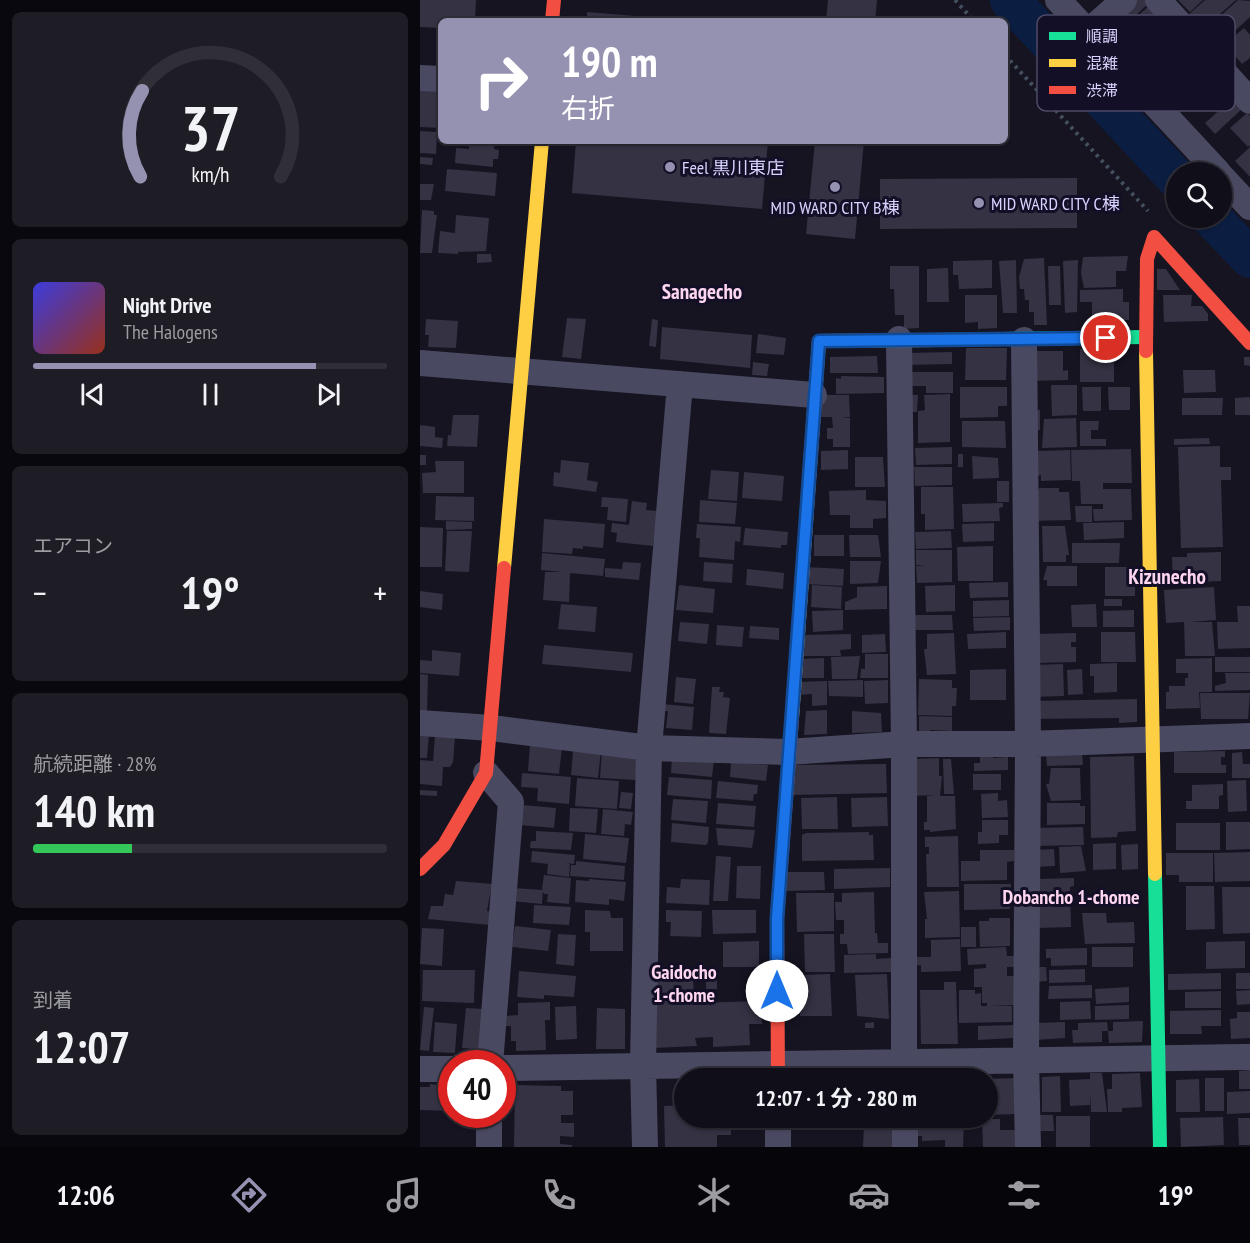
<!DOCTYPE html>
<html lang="ja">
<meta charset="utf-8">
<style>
:root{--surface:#100f19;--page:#1e1d26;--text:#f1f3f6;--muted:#9c9ca2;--line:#302f38;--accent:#9591b1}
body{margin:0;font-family:"PT Sans Narrow","Noto Sans JP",sans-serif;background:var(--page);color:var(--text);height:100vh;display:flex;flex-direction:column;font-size:22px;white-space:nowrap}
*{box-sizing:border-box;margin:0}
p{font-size:20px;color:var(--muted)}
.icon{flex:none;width:33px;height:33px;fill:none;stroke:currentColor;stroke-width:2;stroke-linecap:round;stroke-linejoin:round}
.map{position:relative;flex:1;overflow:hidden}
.side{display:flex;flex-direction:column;gap:12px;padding:12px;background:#09080e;width:420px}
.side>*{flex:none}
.guide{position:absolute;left:18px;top:18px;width:570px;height:126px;border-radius:9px;box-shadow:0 2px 4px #0004,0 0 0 2px var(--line);background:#9591b1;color:#fff;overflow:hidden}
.controls{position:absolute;left:746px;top:162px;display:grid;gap:12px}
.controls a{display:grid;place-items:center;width:66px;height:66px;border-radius:50%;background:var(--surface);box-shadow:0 2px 4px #0004,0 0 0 2px var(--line);font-size:30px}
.speed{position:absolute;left:18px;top:1050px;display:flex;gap:12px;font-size:30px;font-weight:700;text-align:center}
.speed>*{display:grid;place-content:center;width:78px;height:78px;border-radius:50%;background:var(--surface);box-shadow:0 2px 4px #0004,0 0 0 2px var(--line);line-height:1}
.speed .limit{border:9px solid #d22;background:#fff;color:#111}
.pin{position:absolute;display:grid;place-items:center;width:51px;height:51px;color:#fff;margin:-26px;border:3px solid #fff;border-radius:50%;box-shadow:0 2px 6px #0007}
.me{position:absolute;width:66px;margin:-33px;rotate:0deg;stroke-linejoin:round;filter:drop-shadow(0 0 4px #0008)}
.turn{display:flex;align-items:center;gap:21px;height:126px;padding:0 24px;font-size:27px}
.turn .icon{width:78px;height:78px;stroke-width:2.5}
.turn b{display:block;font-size:42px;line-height:51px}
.big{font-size:45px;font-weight:700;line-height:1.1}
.side .card{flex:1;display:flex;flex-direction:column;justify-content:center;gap:9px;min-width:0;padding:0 21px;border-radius:9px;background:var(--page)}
.side .dial{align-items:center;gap:0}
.dial svg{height:156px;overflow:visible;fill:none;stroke:var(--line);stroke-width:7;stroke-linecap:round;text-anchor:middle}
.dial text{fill:var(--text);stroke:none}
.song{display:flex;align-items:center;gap:18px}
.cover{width:72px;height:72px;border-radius:9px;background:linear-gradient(135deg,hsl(240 70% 55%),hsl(10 70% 35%))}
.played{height:6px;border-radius:3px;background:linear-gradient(90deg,var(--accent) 80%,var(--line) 80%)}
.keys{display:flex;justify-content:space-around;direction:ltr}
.heat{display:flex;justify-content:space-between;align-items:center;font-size:33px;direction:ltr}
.charge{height:9px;border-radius:4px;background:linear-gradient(90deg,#34c759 28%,var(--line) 0)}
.trip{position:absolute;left:254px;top:1068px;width:324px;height:60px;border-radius:30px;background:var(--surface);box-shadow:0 2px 4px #0004,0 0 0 2px var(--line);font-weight:700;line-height:60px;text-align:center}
.dock{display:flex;height:96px;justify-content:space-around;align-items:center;background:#06060a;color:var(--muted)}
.dock .icon{width:42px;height:42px}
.dock .selected{color:var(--accent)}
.dock b{font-size:27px;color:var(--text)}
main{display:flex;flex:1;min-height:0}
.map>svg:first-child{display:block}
</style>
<main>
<section class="side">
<div class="card dial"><svg viewBox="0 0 100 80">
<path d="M14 69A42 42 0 1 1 86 69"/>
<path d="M14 69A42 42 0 0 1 15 25" stroke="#9591b1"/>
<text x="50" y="56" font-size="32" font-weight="700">37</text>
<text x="50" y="72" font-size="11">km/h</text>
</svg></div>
<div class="card">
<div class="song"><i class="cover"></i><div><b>Night Drive</b><p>The Halogens</p></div></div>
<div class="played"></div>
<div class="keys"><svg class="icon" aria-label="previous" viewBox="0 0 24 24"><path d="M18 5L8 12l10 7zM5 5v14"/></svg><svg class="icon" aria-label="pause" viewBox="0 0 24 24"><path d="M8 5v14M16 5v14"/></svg><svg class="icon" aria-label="next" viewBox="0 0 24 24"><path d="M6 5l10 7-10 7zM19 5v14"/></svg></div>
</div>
<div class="card"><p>エアコン</p>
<div class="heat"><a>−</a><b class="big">19°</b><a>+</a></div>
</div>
<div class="card"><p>航続距離 · 28%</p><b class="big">140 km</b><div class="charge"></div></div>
<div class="card"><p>到着</p><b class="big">12:07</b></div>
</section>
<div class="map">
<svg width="830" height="1147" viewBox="0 0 830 1147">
<rect width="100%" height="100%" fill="#161421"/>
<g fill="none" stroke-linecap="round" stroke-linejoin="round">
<!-- river -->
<path stroke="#0b1e41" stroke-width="40" d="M590 0 756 178
M792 218 830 258"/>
</g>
<!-- building -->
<path fill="#343243" d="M0 0H56L55 21H21V28L0 27Z
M408 0H457L455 21H406Z
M711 0H726L729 3 700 30 690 19Z
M758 0H783L770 12Z
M785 0H816L791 22 787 17 777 27 767 16Z
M818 0 830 1V17L805 40 798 32 802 28 795 21Z
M730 5 760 38 736 60 725 47 731 42 724 34 716 41 704 28Z
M167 12 252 19V21H167Z
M824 28 830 35V58L822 64 805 44Z
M0 89 21 90V128L0 127Z
M813 98 823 108 795 134 785 123Z
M827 113 830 116V145L828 147 810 128Z
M0 131 17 132 16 154 0 153Z
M49 141H75L74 149 79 150 78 159H73V167L35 163 36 148 49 149Z
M156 141H348L342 209 152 193Z
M395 141H444L435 239 386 234Z
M830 147V177L815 161Z
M0 157 13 158 12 165 0 164Z
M27 169 77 173 75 196 25 191Z
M657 178V228L460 229V179Z
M0 184H14L11 200H0Z
M2 210 14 211V215H17L12 253H0Z
M36 215 69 218 66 251 38 252V254L18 253 20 231 35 233Z
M57 254H71L72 262 57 263Z
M708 256 706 271H696V287L664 288 661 273 663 257Z
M624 258 627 325H614V312H609V300H605L604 289H600L599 277 604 259Z
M572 260V288L539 289 538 275H533V261Z
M596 260 597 313H583L579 261Z
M658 260 657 312 645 313 643 261Z
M470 266H499V328L484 329V315H475L474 289H470Z
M628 266H640L641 305H629Z
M528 268 529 302H507V269Z
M737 269H746L760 290H737Z
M703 289V302H709V320H703V326H672V302H660V290Z
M545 295H577V328L558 329V322L545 323Z
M743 295H772L771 306H782L788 314V321L744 322Z
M147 318 166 319 161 359 142 357Z
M6 319 38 321 36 348 8 347 9 335H5Z
M232 319 238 320 236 347 229 346Z
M242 327 332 335 330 368 240 359Z
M338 334 366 338 364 355 336 353Z
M546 348H587L586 380H545Z
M660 349H694V382H660Z
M614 351H643V371L648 370V380L610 381Z
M532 352V364L486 365V353Z
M457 356 458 373H410V357Z
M824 357H830V366L824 365Z
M333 362 349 364 347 376 332 375Z
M763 370H795L796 392 764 393Z
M491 372H533V393H506V386H491Z
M421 376 464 377V393L416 394V378L421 379Z
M631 385H657V415L632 416Z
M540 387H587V406H578V417L540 418Z
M662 387H681V411H663Z
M688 387H710V410H689Z
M530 394V442L498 443V411L505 410 504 395Z
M401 395H429L430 417 421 418H430V447H413V439H407V428H413L412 417H401Z
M480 395H498L497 412H480Z
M830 397V415H815V398Z
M762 398H803L802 415H762Z
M605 410H620V430H605Z
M33 415H59L57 447 27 446 28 435H31Z
M656 418 657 447 622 448 624 419Z
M542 421H585L586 448 542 447Z
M660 421H679L678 430H671V439H686V446H660Z
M0 425 15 427V437L23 438 22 448 0 446Z
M789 438 790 444 754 445V439Z
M800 446V467H811V480H801L803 547 761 548 758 447Z
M532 447V464L496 465 495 448Z
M711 449 712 483H683V489H711L712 520 674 521 673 509H683V504H661L660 481H652L651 450Z
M428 450V469L401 470V451Z
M650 450 651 480 621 481V475L617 476V451Z
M538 454H543V467H538Z
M0 455H6V465H0Z
M552 456 578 458 579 478 553 479Z
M435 457H463L465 487H435Z
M141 460 169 463 167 480 178 482 176 492 133 486 134 472 140 473Z
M15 461H44V493H3L2 473 16 472Z
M494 467H532V485L495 486Z
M291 470 319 472 317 501 288 499Z
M324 472 364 476 362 501 322 498Z
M577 481H589V502H577Z
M501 487H533L534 529 505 530V514H501Z
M619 488H639V492H649L651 520 609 521 608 490H619Z
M446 490V500L466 501V518L453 519V528H430V515H410L409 491Z
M16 496 54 497V521L15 520Z
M182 497 208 499 206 522 187 520 188 507H181Z
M280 500 317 503 315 524 279 522Z
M212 501 227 503 226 510 237 511 233 546 196 542 197 533 191 532 192 523 209 525Z
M583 503V507L579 508 580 521 543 522 542 504Z
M655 506H672V522H656Z
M124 519 185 524 183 548 163 546V549L153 548 152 554 122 552Z
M26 521 52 522V529L26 530Z
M704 522V538L664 540 663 523Z
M574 523V541L543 542 542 524Z
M277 524 321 527 320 542 315 541 314 560 279 557 280 538H276Z
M622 526H645L649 555H646V562H623Z
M0 527 23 528 22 567H0Z
M325 528 368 532 367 545H361V548L323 545Z
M27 531H52L49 572 25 571Z
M531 531 532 548 496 549 495 532Z
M394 535H424V556H394Z
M429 535H458L461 557H430Z
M652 543H700L699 563H652Z
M573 546V581H538L537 547Z
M496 550H532V582L497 583 496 566 505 565H496Z
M801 552V581L753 583 752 557H767V553Z
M122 553 185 559 183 576 150 573 149 602 123 600 125 572H142L121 570Z
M430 561H461L458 583 430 584Z
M203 562 221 563 219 580 185 577V568L202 569Z
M284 562 313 564 312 583 283 581Z
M627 566H657V586H627V580H623Z
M386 567 424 569 423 586 385 584Z
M685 567H715V596H685Z
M327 569 364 573 363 589 326 585Z
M588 582V597L550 598 549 583Z
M259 585 295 589 293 613 256 610Z
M392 585 422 587 421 609 391 607Z
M535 585V611L506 612 505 586Z
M467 586V609L425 610V602L437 597V587Z
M794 587 796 620 769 622H792L795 656H765L764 622 746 623 744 590Z
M0 591 23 594 22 610 0 607Z
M684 599H702V606H684Z
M589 600V616L553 617V601Z
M141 604 177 607 175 632 138 629Z
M676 604 677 627H652L651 605Z
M817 606H830V648L798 649 797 622H818Z
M423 610V630L393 632 392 611Z
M714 610V627H683V611Z
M494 615H532L533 630H494Z
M590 617V630L554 631 553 618Z
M260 622 289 624 287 644 258 641Z
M297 625 324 627 322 647 296 645Z
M330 626 359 628V640L329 638Z
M586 632V648L548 649 547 634Z
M681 632H715L716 662H681Z
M534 633 536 674 507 675 504 649H507V634Z
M656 633V642H651V647H656V662L616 663 611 634Z
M431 634V649L420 650 421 656H380L384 635Z
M465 634 466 652 442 653V635Z
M124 645 213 653 211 672 122 664Z
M12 650 41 653 39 676 0 673V660L12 661Z
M445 654H468V678H440L441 669H445Z
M440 656 437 679H412L411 657Z
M795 657H830V672H795Z
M404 658V678H380V659Z
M792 658V692H779L780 708 746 709V692H749V686H765V678H768V673H756V659Z
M697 663V692L674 693V676H670V664Z
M643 664 644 696 613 697 612 665Z
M586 669V700H550V670Z
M662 669 663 694 648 695 647 670Z
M805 673H830V690L795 691V686L806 683Z
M0 674 8 675 7 713H0Z
M256 677 276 679 273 704 254 702Z
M499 679 532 680V688H537L536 706H532V716L498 715Z
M443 680V697L409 696 408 681Z
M468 680V703L445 704 444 681Z
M407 681V705L392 706V694L378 695 377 682Z
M292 687H300L299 692H304L303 697 310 698 306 734 289 733Z
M780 693H830L828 719H781Z
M717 699V722L699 723V718L610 719V701Z
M242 704 274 707 272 730 246 728 248 711H241Z
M407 710V734L384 735 386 711Z
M432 711 461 713 462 732 432 733Z
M499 716 532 717V731L510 730 509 734H499Z
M0 734H9L7 758H0Z
M15 736 35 737 33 762 30 767H23L22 786 0 784V760L13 761Z
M110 744 142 747 139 774 108 771Z
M181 750 178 778 151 775 153 751Z
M182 750 218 757 216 780 180 778Z
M805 751V757H801V765H806V773H754V752Z
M822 752 823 764H830V778H812V753Z
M573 753V758L588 757V770L554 771V763H560V754Z
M626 754H662L663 765 627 766Z
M252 756 294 760 292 777 251 773Z
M714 756 716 831 698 832 697 837 671 838 670 757Z
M519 758V776H522L520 796H535L536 829 510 832V830H504V822H507V796L515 795 489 796V759Z
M523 759H531L534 794H524Z
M311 762 348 765 346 781 310 777Z
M466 764 467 793 371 795 370 765Z
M631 768H660L661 800 631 801 626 784H629Z
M102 773 151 777 149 804 117 801 118 788 101 787Z
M553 774H581V790H553Z
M249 777 292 780 291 799 247 795Z
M157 778 199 781 197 809 155 806Z
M826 780 827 811 808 812 807 781Z
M298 781 338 785 337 794H334L333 801 296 798Z
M803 784V795L799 796V809H766V801H772V785Z
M0 790 17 791V796L0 795Z
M201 792 213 793 211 809 199 808Z
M578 793V801L587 800 588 817 562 818 561 794Z
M417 797 418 829H382L381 798Z
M467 797 468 826 432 827 431 798Z
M253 799 288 801 286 823 251 820Z
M298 803 336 806 334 827 296 824Z
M627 803H660V806H665V824L627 825Z
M102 805 136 808 134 828 100 825Z
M150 808 178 809 176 833 149 831Z
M183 809 213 812 211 825 205 824 204 836 181 834Z
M562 820H588V835H579V843L558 844V832H562Z
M806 822H830V849L806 850Z
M252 823 289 827 288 842 286 845 251 842Z
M756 823H800V850H756Z
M663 827 664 845 616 846V828Z
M296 828 335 830 332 848 298 845Z
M116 831 153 833 151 850 110 848 111 841H116Z
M449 832V835H453L454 860 382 861V835L386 833Z
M165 834 209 838 206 863 163 859Z
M538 836 539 887H507L506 854H509V847H505V837Z
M696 843V869L673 870V844Z
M718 844V869L702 870 701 845Z
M661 846 666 871 640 873 639 847Z
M634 849 635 866 616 867 615 850Z
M560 850H594V861L587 862V880L541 881V861H560Z
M112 851 155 855 154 864 145 863 150 864 149 877 127 874 128 864 111 862Z
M830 852V881L795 882 794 853Z
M746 853H793V882H759V875H746Z
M296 856 311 857 308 901H293Z
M156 861 205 866 204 880 150 876 151 865H156Z
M317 866H341L340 899 316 898Z
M470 868V887L414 889V869Z
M365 872H404L405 890 366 891Z
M124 875 151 878 149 904 127 902 128 894H124L122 889Z
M654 878V886L650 887 651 927 617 928 618 879Z
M169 879 206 882 204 901 189 899V905L155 902 156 880 169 881Z
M261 879 290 880 289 905 246 903 247 887 260 888Z
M36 881 72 884 67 911 72 912 70 925 8 919 11 906H23L25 894 33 895Z
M544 884H591L590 909 544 910Z
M766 886H794L795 929 766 930Z
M802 887H830V933L803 934Z
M93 888 123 890 122 904 91 901Z
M539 891 540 937 505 938V919H507L504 892Z
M454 892 455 933H457L458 943H468V953L428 954 427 944H420V934H424V920H416L415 902H422V893Z
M376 893H414V931L377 932Z
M114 905 151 907 149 925 113 923Z
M165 910 190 911 191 918H203V951H170V932H165Z
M246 910 282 911 281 937 250 936 251 922H246Z
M292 910H336V933L293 934Z
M662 913H686L687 923 714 922 715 943 665 944Z
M569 918H590V946L560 947 559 921H569Z
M95 926 131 930 128 951 92 947Z
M541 927H556V947H541Z
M2 928 24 929 22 966 0 964Z
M138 934 156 935 154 966 136 964Z
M384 934H414L415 972H385Z
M540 939 541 971 501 972V965L492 966V957H511V940Z
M339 941V967H303V942Z
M825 941V968L786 969V942Z
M586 947 587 956H595V967H587V976H597L595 1005 571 1006H592V1022L539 1023V990H555V994L561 993V1006H567V1003H562V987H554V969L566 968V964L548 965 547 949Z
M672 947H713V967H672Z
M667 948V965L631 966V958H626V949Z
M456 954V959L471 958V972L424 973V955Z
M615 967H626L627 981 615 982Z
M665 969V982L629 983V970Z
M3 970H55L54 1003 2 1001Z
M99 971 156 976 154 997 124 995V999L97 997Z
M275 972H297V989H286V981H275Z
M273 973 274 1003 341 1001 342 1024H329L330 1045 293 1047V1037L275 1038 277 1046 234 1048V974Z
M801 973V989L748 990V974Z
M816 973H830V989H816Z
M410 974 412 1016H380V998H375V985H383V975Z
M467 974 469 1019 437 1016 435 975Z
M524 982H536L538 1044H501L500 990H524Z
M672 985V998L628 999 629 986Z
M709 987V1002L676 1004 675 989Z
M830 990V1004L817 1005 816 991Z
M801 991V1008H765V992Z
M670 1001 671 1019 640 1020V1002Z
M130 1002V1020H125L126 1050 96 1051V1041H91V1026H86V1016L98 1015V1003Z
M709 1005V1019L675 1020V1006Z
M156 1006 157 1039 136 1040 135 1007Z
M4 1007 14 1008 9 1051 0 1050Z
M46 1008 63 1009 59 1049 42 1048Z
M177 1008 205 1009V1049H176Z
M801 1010V1026H781L782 1034H750V1011Z
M817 1012H830V1038L811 1039 810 1019 817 1018Z
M723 1021 722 1042 689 1043 688 1031H693V1022Z
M15 1022 37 1024 35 1053 13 1052Z
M454 1022V1028H445V1023Z
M645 1022V1038L615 1040V1023Z
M687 1022 688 1031H682V1042L653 1043 652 1030H658V1023Z
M593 1025V1038L558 1040V1026Z
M830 1070V1089H819V1071Z
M670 1073H682L687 1112H671L670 1092V1105L650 1106 649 1080 670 1079Z
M720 1073 722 1107 702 1108V1112H688L687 1089H692V1074Z
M640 1076 641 1112H622V1077Z
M597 1078V1114L567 1115V1079Z
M785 1078H804V1111H785Z
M779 1079 780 1112H756V1080Z
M10 1084 32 1087V1111L0 1110V1087H10Z
M95 1085 141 1086V1091H153V1115H141V1123H154V1137L140 1136V1144L152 1145V1147H94Z
M830 1091V1113L807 1114V1092Z
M262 1105 264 1118H311V1135H297V1147H245L244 1106Z
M616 1115H633L634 1131H617Z
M636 1116H670V1147H636Z
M803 1117 804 1145 761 1147 760 1118Z
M444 1118H472V1123H444Z
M498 1118H544L543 1147H525V1140L502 1141V1136H498Z
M818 1118H830V1145H819Z
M562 1119H580V1130H599V1147H563Z
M444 1126 476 1127 475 1147H443Z"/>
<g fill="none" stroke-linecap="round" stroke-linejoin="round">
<!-- path -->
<path stroke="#44505f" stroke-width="4" stroke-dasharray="3 4.5" stroke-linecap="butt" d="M535 0 554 21
M585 55 728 211"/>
<!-- street -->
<path stroke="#4a4962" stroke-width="26" d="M638 0 798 172
M738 0 830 101
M668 32 704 0
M0 78 21 79
M801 176 830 207
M479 339 484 744V1078
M604 340 608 744 606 1058 608 1147
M0 363 394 395
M0 723 71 728 229 748 368 752 484 744H608L830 736
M66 773 91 802 70 1064
M82 1068C332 1062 581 1060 830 1057
M0 1069H32
M485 1118V1147
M69 1147V1114
M225 1147 223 1065 229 748 260 384
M358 1147V1118"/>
<!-- fast -->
<path stroke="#16e098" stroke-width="14" d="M517 340 726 337
M735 874 740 1147"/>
<!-- slow -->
<path stroke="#ffcf43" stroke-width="14" d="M726 351 735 874
M84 568 122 141
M372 718 399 341 517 340"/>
<!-- jam -->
<path stroke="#f24e42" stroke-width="14" d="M132 21 134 0
M726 351 727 259 734 237 830 343
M0 869 24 845 66 773 84 568
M358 1078 357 919 372 718"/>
</g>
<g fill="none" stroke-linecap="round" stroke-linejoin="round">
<defs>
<path id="route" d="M357 991V919L399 341 686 338"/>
</defs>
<!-- route casing -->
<use href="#route" stroke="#114b97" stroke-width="15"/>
<!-- route -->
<use href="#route" stroke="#1a73e8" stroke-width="10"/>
</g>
<!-- markers -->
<g fill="#9591b1" stroke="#130f26" stroke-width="2">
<circle cx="250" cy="167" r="6"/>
<circle cx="415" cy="187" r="6"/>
<circle cx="559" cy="203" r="6"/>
</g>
<g text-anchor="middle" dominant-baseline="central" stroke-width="6" stroke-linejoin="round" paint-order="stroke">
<!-- poi labels -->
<g font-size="18" fill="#d9d4ff" stroke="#130f26" text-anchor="start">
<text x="262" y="167">Feel 黒川東店</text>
<text x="571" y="203">MID WARD CITY C棟</text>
<text x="415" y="207" text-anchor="middle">MID WARD CITY B棟</text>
</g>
<!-- neighbourhood labels -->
<g font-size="20" font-weight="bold" fill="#ffd6f0" stroke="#130f26">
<text x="651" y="897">Dobancho 1-chome</text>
<text x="264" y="972">Gaidocho<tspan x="264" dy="23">1-chome</tspan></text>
</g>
<!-- quarter labels -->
<g font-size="21" font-weight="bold" fill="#ffd6f0" stroke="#130f26">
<text x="282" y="291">Sanagecho</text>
<text x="747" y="576">Kizunecho</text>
</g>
</g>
<!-- legend -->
<rect x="617" y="15" width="198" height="96" rx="9" fill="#130f26" stroke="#4e4a67" stroke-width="1.5"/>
<rect x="629" y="32" width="27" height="8" fill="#16e098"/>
<rect x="629" y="59" width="27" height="8" fill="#ffcf43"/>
<rect x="629" y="86" width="27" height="8" fill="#f24e42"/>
<g font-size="16" fill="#d9d4ff">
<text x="666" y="42">順調</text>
<text x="666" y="69">混雑</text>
<text x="666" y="96">渋滞</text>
</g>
</svg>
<div class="controls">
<a><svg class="icon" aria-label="search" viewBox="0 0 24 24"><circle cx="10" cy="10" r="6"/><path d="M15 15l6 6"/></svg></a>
</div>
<div class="speed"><div class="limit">40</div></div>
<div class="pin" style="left:686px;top:338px;background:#d93025"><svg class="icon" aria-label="arrive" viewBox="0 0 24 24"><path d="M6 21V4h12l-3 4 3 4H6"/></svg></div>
<svg class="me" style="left:357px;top:991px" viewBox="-20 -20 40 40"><circle r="19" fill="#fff"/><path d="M0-13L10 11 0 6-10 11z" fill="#1a73e8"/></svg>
<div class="trip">12:07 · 1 分 · 280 m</div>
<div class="guide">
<div class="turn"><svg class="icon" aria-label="right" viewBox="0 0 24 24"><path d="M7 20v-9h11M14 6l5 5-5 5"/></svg><div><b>190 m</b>右折</div></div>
</div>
</div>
</main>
<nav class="dock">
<b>12:06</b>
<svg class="icon selected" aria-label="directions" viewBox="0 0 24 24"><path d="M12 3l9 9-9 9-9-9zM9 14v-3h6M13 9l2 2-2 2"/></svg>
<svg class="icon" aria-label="music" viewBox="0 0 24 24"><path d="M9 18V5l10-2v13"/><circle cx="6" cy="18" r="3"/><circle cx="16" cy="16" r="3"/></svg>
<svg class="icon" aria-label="phone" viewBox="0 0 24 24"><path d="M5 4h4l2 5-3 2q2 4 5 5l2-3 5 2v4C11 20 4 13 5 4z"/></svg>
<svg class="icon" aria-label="climate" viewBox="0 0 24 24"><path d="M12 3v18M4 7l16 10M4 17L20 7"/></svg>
<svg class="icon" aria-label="car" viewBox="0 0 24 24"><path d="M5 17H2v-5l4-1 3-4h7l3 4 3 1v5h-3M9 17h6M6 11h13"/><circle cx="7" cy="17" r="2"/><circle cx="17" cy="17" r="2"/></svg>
<svg class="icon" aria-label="filters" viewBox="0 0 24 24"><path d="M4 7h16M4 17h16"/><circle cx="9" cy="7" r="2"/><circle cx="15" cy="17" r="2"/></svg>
<b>19°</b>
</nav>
